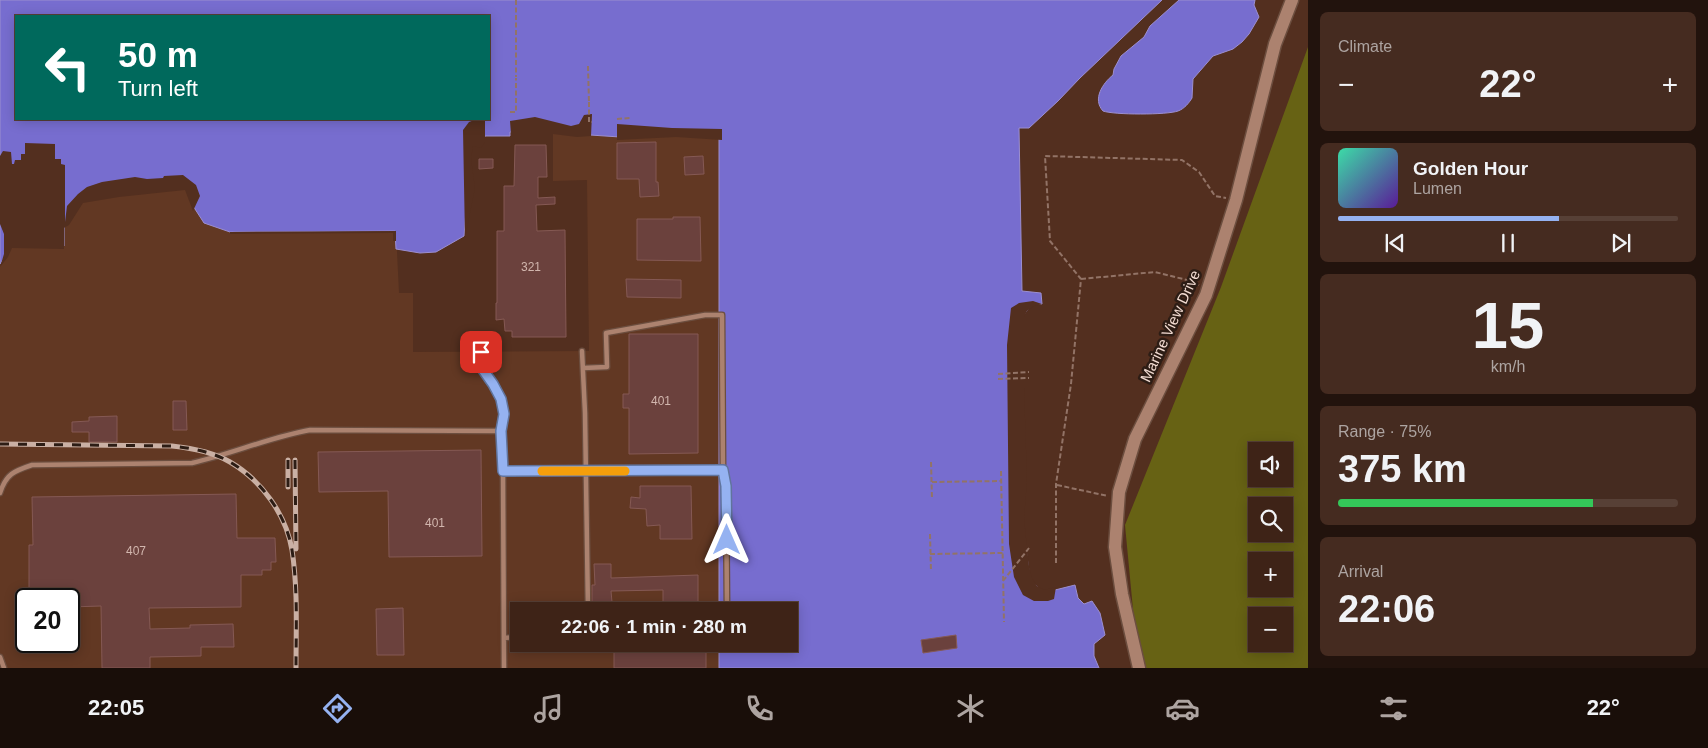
<!DOCTYPE html>
<meta charset="utf-8">
<style>
:root{--surface:#3e2317;--page:#452b20;--text:#f1f3f6;--muted:#ada4a1;--line:#574036;--accent:#95b2f1}
body{margin:0;font-family:Helvetica,sans-serif;background:var(--page);color:var(--text);height:100vh;display:flex;flex-direction:column;font-size:19px;white-space:nowrap}
*{box-sizing:border-box;margin:0}
p{font-size:16px;color:var(--muted)}
.icon{flex:none;width:28px;height:28px;fill:none;stroke:currentColor;stroke-width:2;stroke-linecap:round;stroke-linejoin:round}
.map{position:relative;flex:1;overflow:hidden}
.panel{display:flex;flex-direction:column;gap:12px;padding:12px;background:#22130d;width:400px}
.panel>*{flex:none}
.banner{position:absolute;left:15px;top:15px;width:475px;height:105px;border-radius:0px;box-shadow:0 2px 12px #0003,0 0 0 1px var(--line);background:#00695c;color:#fff;overflow:hidden}
.tools{position:absolute;left:1248px;top:442px;display:grid;gap:10px}
.tools a{display:grid;place-items:center;width:45px;height:45px;border-radius:0px;background:var(--surface);box-shadow:0 2px 12px #0003,0 0 0 1px var(--line);font-size:25px}
.speed{position:absolute;left:15px;top:588px;display:flex;gap:10px;font-size:25px;font-weight:700;text-align:center}
.speed>*{display:grid;place-content:center;width:65px;height:65px;border-radius:50%;background:var(--surface);box-shadow:0 2px 12px #0003,0 0 0 1px var(--line);line-height:1}
.speed .limit{border:2px solid #111;border-radius:8px;background:#fff;color:#111}
.pin{position:absolute;display:grid;place-items:center;width:42px;height:42px;color:#fff;margin:-21px;border-radius:10px;box-shadow:0 2px 8px #0006}
.me{position:absolute;width:55px;margin:-28px;rotate:0deg;stroke-linejoin:round;filter:drop-shadow(0 0 4px #0008)}
.turn{display:flex;align-items:center;gap:18px;height:105px;padding:0 20px;font-size:22px}
.turn .icon{width:65px;height:65px;stroke-width:2.5}
.turn b{display:block;font-size:35px;line-height:42px}
.big{font-size:38px;font-weight:700;line-height:1.1}
.panel .card{flex:1;display:flex;flex-direction:column;justify-content:center;gap:8px;min-width:0;padding:0 18px;border-radius:8px;background:var(--page)}
.panel .dial{align-items:center;gap:0}
.dial b{font-size:65px;line-height:1}
.song{display:flex;align-items:center;gap:15px}
.cover{width:60px;height:60px;border-radius:8px;background:linear-gradient(135deg,hsl(160 70% 55%),hsl(270 70% 35%))}
.played{height:5px;border-radius:2px;background:linear-gradient(90deg,var(--accent) 65%,var(--line) 65%)}
.keys{display:flex;justify-content:space-around;direction:ltr}
.heat{display:flex;justify-content:space-between;align-items:center;font-size:28px;direction:ltr}
.charge{height:8px;border-radius:4px;background:linear-gradient(90deg,#34c759 75%,var(--line) 0)}
.trip{position:absolute;left:510px;top:602px;width:288px;height:50px;border-radius:0px;background:var(--surface);box-shadow:0 2px 12px #0003,0 0 0 1px var(--line);font-weight:700;line-height:50px;text-align:center}
.dock{display:flex;height:80px;justify-content:space-around;align-items:center;background:#190e09;color:var(--muted)}
.dock .icon{width:35px;height:35px}
.dock .on{color:var(--accent)}
.dock b{font-size:22px;color:var(--text)}
main{display:flex;flex:1;min-height:0}
.map>svg:first-child{display:block}
</style>
<main>
<div class="map">
<svg width="1308" height="668" viewBox="0 0 1308 668">
<rect width="100%" height="100%" fill="#532f1f"/>
<!-- built -->
<path fill="#623823" fill-rule="evenodd" d="M553 133 676 134 719 137 747 611H519V644H747V668H0V264L10 246 64 228 81 200 187 188 396 231 399 293H413V352L589 351 587 180 553 181ZM26 599H69V641H26Z"/>
<!-- green -->
<path fill="#676214" fill-rule="evenodd" d="M1308 47V668H1145L1134 620 1125 525 1221 287ZM1256 451H1284V479H1256ZM1256 506H1284V534H1256ZM1256 561H1284V589H1256ZM1256 616H1284V644H1256Z"/>
<!-- water -->
<path fill="#776dcf" stroke="#9c8fd0" fill-rule="evenodd" d="M0 0H1162L1080 78 1058 101 1029 128H1019L1022 291 1041 293 1042 304 1033 303 1022 317V519L1030 579 1043 593 1075 585 1078 598 1084 604 1092 601 1100 613 1105 635 1094 644V656L1099 668H719V644H789V611H719V137L676 134 620 137 560 133 510 132V136H485L481 145 471 143 464 236 436 252 420 253 396 249 395 231 230 232 204 223 195 209 187 188 81 200 64 228V246H11L0 264ZM16 16H489V119H16Z
M1179 0H1255L1254 5 1259 17 1249 34 1242 42 1233 49 1213 56 1193 79 1192 98C1189 103 1184 109 1178 111 1167 115 1114 115 1103 111 1092 99 1103 83 1113 75L1114 69 1121 56 1144 37 1150 26Z"/>
<!-- pier -->
<path fill="#532f1f" d="M592 114 591 136 577 137 553 134H511L510 121 535 117 571 126 579 124 584 115Z
M477 119H485V142L481 148 473 146 471 159 475 188 465 238 463 130 469 122Z
M617 124 672 128 722 129V140L676 137 617 140Z
M25 143 55 144V159H61V164L65 165V222L67 206 78 194 87 187 102 182 135 177 147 179 163 178 164 176 183 175 196 185 200 196 193 211 185 190 119 197 83 203 69 225 64 228V249L12 248 8 257 0 267 4 254V234L0 224V156L3 151 11 152 12 164H14L15 160H21V154H25Z
M396 231V241H393V233L230 234V232Z
M1033 301 1042 304 1034 306 1027 311 1024 317V388L1027 480 1024 519 1029 566 1032 578 1037 586 1044 590 1056 587 1054 599 1048 601H1034L1023 595 1014 577 1009 544 1007 345 1011 308 1019 303Z"/>
<!-- building -->
<path fill="#6b413d" stroke="#855954" d="M656 142V182H658L659 196 640 197 639 179H617V143Z
M515 145H546L547 177H538V198L555 197V204L536 205 537 231 565 230 566 337H512V331H505L504 319 496 320V303H497V231H504V186H514Z
M703 156 704 174 685 175 684 157Z
M479 159H493V168L479 169Z
M673 217H700L701 261 637 260V219H673Z
M626 279 681 280V298L627 297Z
M629 334H698V453L629 454V408H623V394H629Z
M173 401H186L187 430H173Z
M117 416V442H89V432H72V422L89 421V417Z
M481 450 482 556 389 557 388 491 319 492 318 452Z
M640 486H691L692 539H660V525L647 526 646 509 630 508 631 497 640 498Z
M236 494 237 538H275L276 562H271V570H262V575H241V607L149 608 150 629 190 628V625L233 624 234 647H201V656L150 657V668H102L101 606 69 607V599H29V545H33L32 497Z
M594 564H611V578L698 575V610H663V590L611 591 612 602H608V611H592V585H595Z
M403 608 404 655H377L376 609Z
M956 635 957 648 923 653 921 640Z
M614 644H706V668H614Z"/>
<g fill="none" stroke-linecap="round" stroke-linejoin="round">
<defs>
<path id="service" d="M582 351 585 413 588 611
M481 352V367L493 384 501 399 504 414 501 431 503 471 504 668
M723 470 726 486 727 611
M503 471 723 470 722 315H705L606 333 607 367 583 368
M0 493C6 474 14 471 32 465L192 463C232 454 270 437 310 430L501 431
M504 638 519 637
M0 657 4 668"/>
<path id="secondary" d="M1139 668 1122 594 1115 547 1119 492 1135 439 1206 295 1236 200 1275 44 1292 0"/>
</defs>
<!-- service casing -->
<use href="#service" stroke="#6c4e3f" stroke-width="7"/>
<!-- secondary casing -->
<use href="#secondary" stroke="#6c4e3f" stroke-width="15"/>
<!-- path -->
<path stroke="#927366" stroke-width="2" stroke-dasharray="5 2.5" stroke-linecap="butt" d="M516 0V77
M588 66 589 103
M589 102V122H592
M510 112H516V78
M617 119 630 118
M1081 279 1155 272 1191 281 1199 285
M998 374 1029 372
M998 379 1029 378
M931 462 932 499
M1001 471 1004 622
M932 482 1001 481
M1057 485 1108 496
M930 534 931 571
M930 554 1003 553
M1056 563V484L1071 384 1081 279 1050 241 1045 156 1182 160 1199 172 1215 196 1226 198
M1003 581 1029 548"/>
<!-- service -->
<use href="#service" stroke="#ac826f" stroke-width="4.5"/>
<!-- secondary -->
<use href="#secondary" stroke="#ac826f" stroke-width="12"/>
<defs>
<path id="rail" d="M0 444 172 446C191 448 213 452 230 462 261 480 286 514 292 550 298 589 296 629 296 668
M288 460V487
M295 460 296 549"/>
</defs>
<!-- rail casing -->
<use href="#rail" stroke="#cab0a4" stroke-width="5"/>
<!-- rail -->
<use href="#rail" stroke="#2d1d15" stroke-width="3" stroke-dasharray="9" stroke-linecap="butt"/>
</g>
<g fill="none" stroke-linecap="round" stroke-linejoin="round">
<defs>
<path id="route" d="M481 352V367L493 384 501 399 504 414 501 431 503 471 723 470 726 486 727 540"/>
</defs>
<!-- route casing -->
<use href="#route" stroke="#61749d" stroke-width="12"/>
<!-- route -->
<use href="#route" stroke="#95b2f1" stroke-width="9"/>
<!-- slow -->
<path stroke="#f59e0b" stroke-width="9" d="M542 471H625"/>
</g>
<g text-anchor="middle" dominant-baseline="central" stroke-width="5" stroke-linejoin="round" paint-order="stroke">
<!-- number labels -->
<g font-size="12" fill="#d2b6ae">
<text x="531" y="267">321</text>
<text x="661" y="401">401</text>
<text x="435" y="523">401</text>
<text x="136" y="551">407</text>
</g>
<!-- street labels -->
<g font-size="15" fill="#f4ddd3" stroke="#2d1d15">
<text transform="translate(1170 326) rotate(-65)">Marine View Drive</text>
</g>
</g>
</svg>
<div class="tools">
<a><svg class="icon" aria-label="sound" viewBox="0 0 24 24"><path d="M4 9h4l5-4v14l-5-4H4zM17 9q2 3 0 6"/></svg></a>
<a><svg class="icon" aria-label="search" viewBox="0 0 24 24"><circle cx="10" cy="10" r="6"/><path d="M15 15l6 6"/></svg></a>
<a>+</a>
<a>−</a>
</div>
<div class="speed"><div class="limit">20</div></div>
<div class="pin" style="left:481px;top:352px;background:#d93025"><svg class="icon" aria-label="arrive" viewBox="0 0 24 24"><path d="M6 21V4h12l-3 4 3 4H6"/></svg></div>
<svg class="me" style="left:727px;top:540px" viewBox="-20 -20 40 40"><path d="M0-17L14 15 0 8-14 15z" fill="#95b2f1" stroke="#fff" stroke-width="4"/></svg>
<div class="trip">22:06 · 1 min · 280 m</div>
<div class="banner">
<div class="turn"><svg class="icon" aria-label="left" viewBox="0 0 24 24"><path d="M17 20v-9H6M10 6l-5 5 5 5"/></svg><div><b>50 m</b>Turn left</div></div>
</div>
</div>
<section class="panel">
<div class="card"><p>Climate</p>
<div class="heat"><a>−</a><b class="big">22°</b><a>+</a></div>
</div>
<div class="card">
<div class="song"><i class="cover"></i><div><b>Golden Hour</b><p>Lumen</p></div></div>
<div class="played"></div>
<div class="keys"><svg class="icon" aria-label="previous" viewBox="0 0 24 24"><path d="M18 5L8 12l10 7zM5 5v14"/></svg><svg class="icon" aria-label="pause" viewBox="0 0 24 24"><path d="M8 5v14M16 5v14"/></svg><svg class="icon" aria-label="next" viewBox="0 0 24 24"><path d="M6 5l10 7-10 7zM19 5v14"/></svg></div>
</div>
<div class="card dial"><b>15</b><p>km/h</p></div>
<div class="card"><p>Range · 75%</p><b class="big">375 km</b><div class="charge"></div></div>
<div class="card"><p>Arrival</p><b class="big">22:06</b></div>
</section>
</main>
<nav class="dock">
<b>22:05</b>
<svg class="icon on" aria-label="directions" viewBox="0 0 24 24"><path d="M12 3l9 9-9 9-9-9zM9 14v-3h6M13 9l2 2-2 2"/></svg>
<svg class="icon" aria-label="music" viewBox="0 0 24 24"><path d="M9 18V5l10-2v13"/><circle cx="6" cy="18" r="3"/><circle cx="16" cy="16" r="3"/></svg>
<svg class="icon" aria-label="phone" viewBox="0 0 24 24"><path d="M5 4h4l2 5-3 2q2 4 5 5l2-3 5 2v4C11 20 4 13 5 4z"/></svg>
<svg class="icon" aria-label="climate" viewBox="0 0 24 24"><path d="M12 3v18M4 7l16 10M4 17L20 7"/></svg>
<svg class="icon" aria-label="car" viewBox="0 0 24 24"><path d="M5 17H2v-5l4-1 3-4h7l3 4 3 1v5h-3M9 17h6M6 11h13"/><circle cx="7" cy="17" r="2"/><circle cx="17" cy="17" r="2"/></svg>
<svg class="icon" aria-label="filters" viewBox="0 0 24 24"><path d="M4 7h16M4 17h16"/><circle cx="9" cy="7" r="2"/><circle cx="15" cy="17" r="2"/></svg>
<b>22°</b>
</nav>
